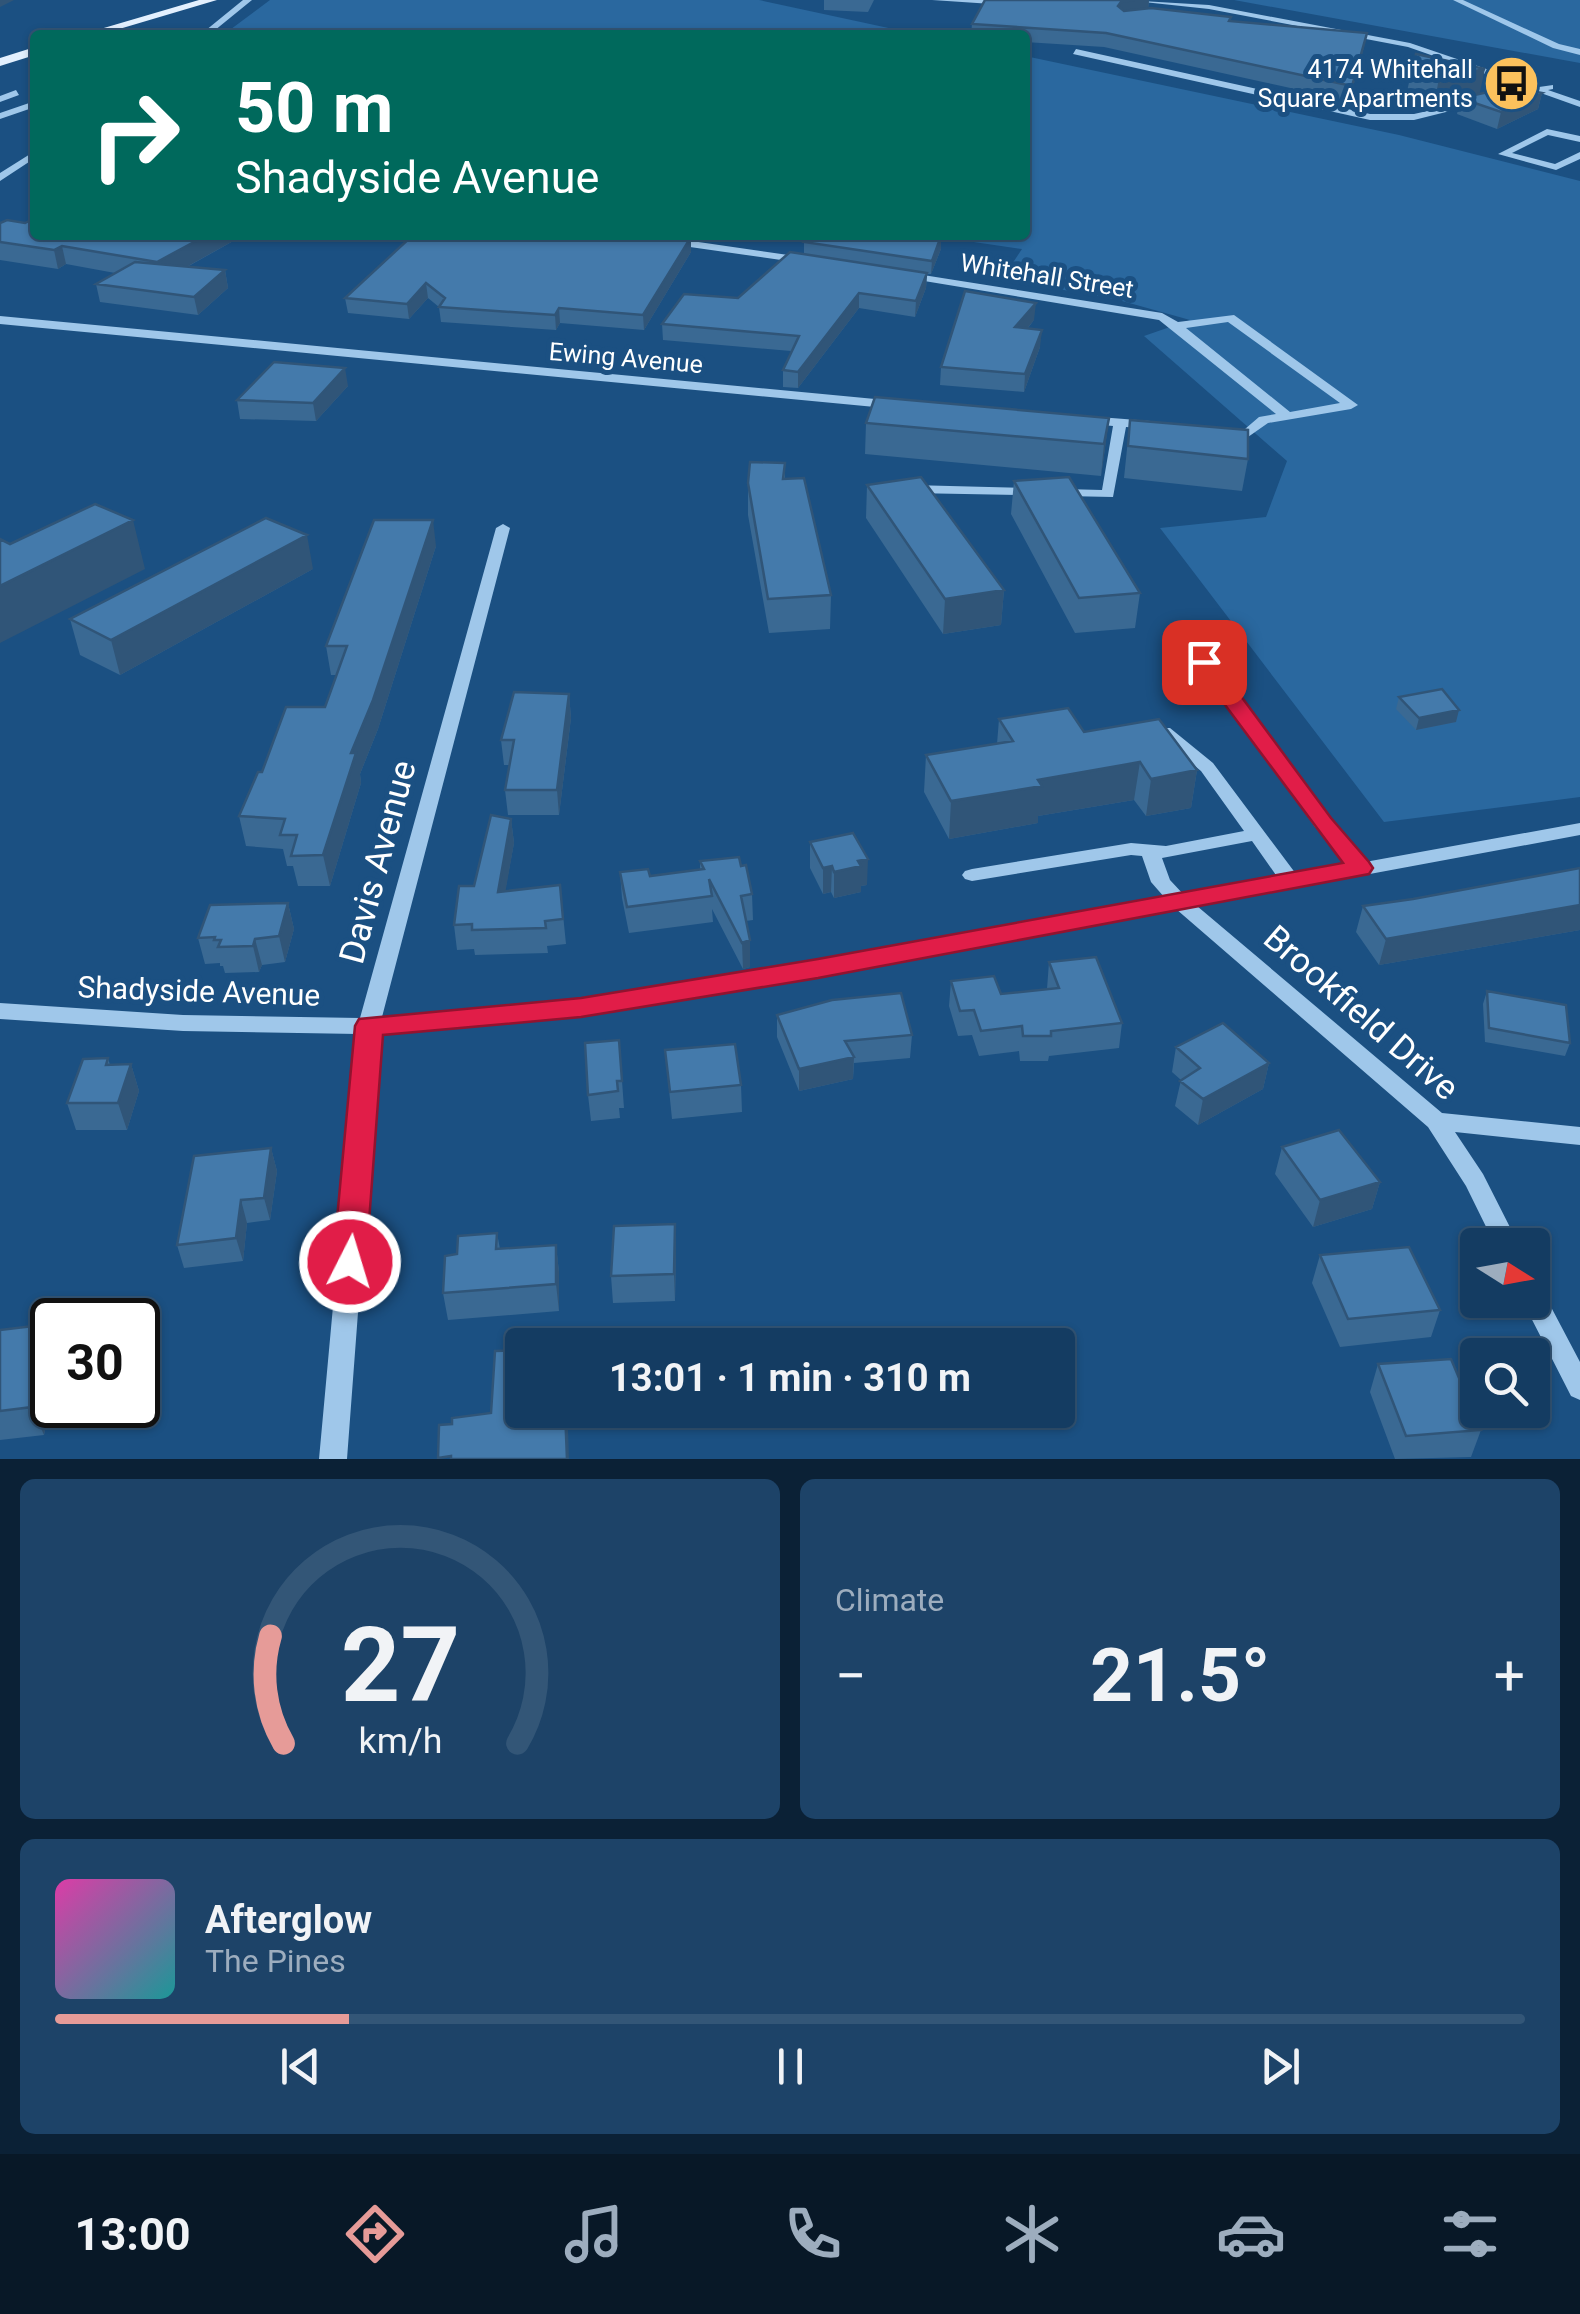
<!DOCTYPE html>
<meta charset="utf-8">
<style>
:root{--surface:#143c62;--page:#1d4368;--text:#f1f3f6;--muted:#9dadbe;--line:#335677;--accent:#e69b98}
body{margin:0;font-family:Roboto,sans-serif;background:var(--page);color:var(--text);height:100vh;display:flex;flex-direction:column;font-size:38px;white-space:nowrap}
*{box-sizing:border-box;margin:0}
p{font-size:32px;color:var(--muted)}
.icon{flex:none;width:55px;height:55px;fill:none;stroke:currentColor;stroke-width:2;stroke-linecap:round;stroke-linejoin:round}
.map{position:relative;height:1459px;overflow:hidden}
.side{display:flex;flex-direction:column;gap:20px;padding:20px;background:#0b2136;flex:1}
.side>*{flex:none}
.guide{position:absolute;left:30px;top:30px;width:1000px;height:210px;border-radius:10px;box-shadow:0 2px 8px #0004,0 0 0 2px var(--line);background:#00695c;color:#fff;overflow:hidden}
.needle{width:65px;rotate:101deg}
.controls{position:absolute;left:1460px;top:1228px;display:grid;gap:20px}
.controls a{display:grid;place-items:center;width:90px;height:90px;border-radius:10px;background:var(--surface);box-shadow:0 2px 8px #0004,0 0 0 2px var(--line);font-size:50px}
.speed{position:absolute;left:30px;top:1298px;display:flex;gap:20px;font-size:50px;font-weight:700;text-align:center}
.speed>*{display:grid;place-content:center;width:130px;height:130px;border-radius:50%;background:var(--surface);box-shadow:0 2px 8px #0004,0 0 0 2px var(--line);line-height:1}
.speed .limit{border:5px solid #111;border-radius:15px;background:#fff;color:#111}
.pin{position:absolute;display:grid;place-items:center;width:85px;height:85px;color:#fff;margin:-42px;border-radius:20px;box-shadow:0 5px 15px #0006}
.me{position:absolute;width:110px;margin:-55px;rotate:5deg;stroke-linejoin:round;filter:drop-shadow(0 0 8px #0008)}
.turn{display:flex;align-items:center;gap:35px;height:210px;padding:0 40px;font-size:45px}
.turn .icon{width:130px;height:130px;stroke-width:2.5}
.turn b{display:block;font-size:70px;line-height:85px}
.big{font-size:75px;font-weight:700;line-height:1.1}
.side .card{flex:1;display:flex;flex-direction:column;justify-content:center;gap:15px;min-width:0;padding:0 35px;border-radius:15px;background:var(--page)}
.side .dial{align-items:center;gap:0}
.dial svg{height:260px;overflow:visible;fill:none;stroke:var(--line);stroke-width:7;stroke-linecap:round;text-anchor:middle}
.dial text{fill:var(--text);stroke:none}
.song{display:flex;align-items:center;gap:30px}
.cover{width:120px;height:120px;border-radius:15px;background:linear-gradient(135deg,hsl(320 70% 55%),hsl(180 70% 35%))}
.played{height:10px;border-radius:5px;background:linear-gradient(90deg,var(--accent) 20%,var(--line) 20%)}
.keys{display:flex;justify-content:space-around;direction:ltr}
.heat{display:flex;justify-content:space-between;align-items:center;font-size:55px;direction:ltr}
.side .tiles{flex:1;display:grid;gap:20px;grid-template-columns:1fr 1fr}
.card:last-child{grid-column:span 2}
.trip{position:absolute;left:505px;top:1328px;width:570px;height:100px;border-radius:10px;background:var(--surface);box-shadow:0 2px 8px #0004,0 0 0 2px var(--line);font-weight:700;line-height:100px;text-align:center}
.tabs{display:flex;height:160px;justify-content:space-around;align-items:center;background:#081827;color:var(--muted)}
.tabs .icon{width:70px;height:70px}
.tabs .active{color:var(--accent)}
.tabs b{font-size:45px;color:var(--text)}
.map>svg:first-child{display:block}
</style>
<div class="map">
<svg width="1580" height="1459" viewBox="0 0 1580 1459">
<rect width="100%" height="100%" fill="#1b5082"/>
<!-- green -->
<path fill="#2a689f" d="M270 0H759L921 35H223Z
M1234 0H1580V63Z
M1025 56 1399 135 1580 181V797L1384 822 1160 528 1266 517 1287 461 1144 336 1190 320 1115 299 1002 279 1022 249 926 235H1025Z"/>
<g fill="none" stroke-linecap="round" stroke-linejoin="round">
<!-- minor -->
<path fill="#9fc7ea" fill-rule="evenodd" d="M243 0H252L209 35H200Z
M932 0H991L1011 3 1007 5Z
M1125 0 1209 5 1410 43 1539 87 1553 85V89L1548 90 1580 101V107L1538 92 1508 97V93L1528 89 1408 47 1209 9Z
M1453 0H1463L1559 44 1580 49V55L1553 48Z
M1076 49 1370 114H1414L1481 99 1486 102 1414 120H1370L1073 54Z
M16 90 19 95 0 102V96Z
M35 101V107L0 119V113Z
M1547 129 1580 136V142L1548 135 1512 153 1555 164 1580 152V159L1556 170 1498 154Z
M35 151V158L0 181V173Z
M622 235H650L809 258 815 261 809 264 627 238Z
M904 272 1162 313 1178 322 1234 315 1358 405 1351 409 1268 423 1248 437 1220 435V429H1245L1259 417 1276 414 1159 320 900 277V273ZM1228 322 1340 403 1290 412 1186 328Z
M0 316 896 401 903 405 896 409 0 324Z
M1086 416 1150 421 1157 425 1150 429 1126 427 1113 497 911 493 904 489 911 485 1102 490 1113 426 1081 423 1079 420Z
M503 524 510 528 382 1017 525 1006 819 961 1165 898 1151 882 1142 856 1131 855 972 881 965 879 962 875 965 871 972 869 1131 843 1166 846 1244 831 1201 771 1158 736 1155 732 1158 728H1170L1213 763 1296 874 1347 865 1315 827 1203 670 1189 657 1191 653 1197 652 1215 662 1329 819 1365 862 1580 823V835L1197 906 1442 1113 1580 1127V1145L1455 1132 1483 1174 1519 1245H1495L1466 1186 1428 1127 1176 909 819 975 525 1022 379 1033 347 1459H319L358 1034 183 1031 0 1019V1003L183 1015 360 1018 496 528ZM1252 841 1278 878 1184 895 1170 880 1162 858Z
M1532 1285 1541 1288 1580 1362V1400L1571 1396 1522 1300H1532Z"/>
<!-- major -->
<path fill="#e3f0fe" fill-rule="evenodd" d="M199 0H217L99 35H80Z
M35 47V55L0 66V58Z"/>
</g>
<!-- wall -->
<path fill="#3a6993" d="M824 0H874L868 12 824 10Z
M1045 0H1149L1148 9 1231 21 1364 47 1349 101 1104 47 1025 42V35H971L972 24Z
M1412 69 1480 94 1542 93 1538 109 1497 129 1457 114 1460 100 1434 106 1406 96Z
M0 223 35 235H244L187 267 225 270 228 288 198 315 100 302 96 284 115 273 66 264 58 269 0 260Z
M413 235H701L699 239 691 238V252L644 330 560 323 556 330 441 322 439 307 428 298 409 319 348 313 345 298Z
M734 235H766V237Z
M804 242 941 249 931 274H927L926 288 915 317 859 308 798 388 783 387V370L791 351 663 340 662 324 738 298 804 254Z
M1034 320 1028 328 1040 347 1024 392 940 385 941 367Z
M348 386 316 421 240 419 237 400Z
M1109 418 1101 476 865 454 866 423Z
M1130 420 1248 459 1242 491 1124 478Z
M785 463V479L831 595 830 629 769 633 748 515V483Z
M1014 481 1140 593 1135 628 1075 633 1011 514Z
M867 485 1004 590 1001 625 943 634 866 518Z
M436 546 378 729 360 774 361 783 330 886H298L293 866H287L283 849 246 846 239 816 325 707 337 675H331L326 646Z
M313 569 120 675 80 655 70 619Z
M569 694 571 718 559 815H508L505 790 510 765H504L501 740Z
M1399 697 1456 722 1416 730 1396 709Z
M999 719 1084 732 1197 770 1191 808 1146 816 1134 800 1038 816V823L949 839 924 792 926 755 997 744Z
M511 819 514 843 505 891 560 885 566 944 547 946 548 953 475 955 474 949 457 950 454 925Z
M810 842 867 885 861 886V892L834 898 831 892 823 894 810 868Z
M700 861 741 866 752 894 753 920 746 921 750 940V967L743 969 712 909 713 922 629 933 622 898 620 872 650 876 700 869Z
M1580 868V930L1379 965 1356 932 1363 906 1413 899Z
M288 903 294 929 285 962 262 965 259 972 225 973 223 966H220V963L205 964 198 938Z
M1049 962 1122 1023 1119 1048 1049 1056 1048 1061H1020L1019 1051 979 1056 972 1035 958 1036 949 1006 951 981 1001 994 1047 989Z
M1487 991 1570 1043 1565 1056 1485 1042 1483 1004Z
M777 1015 912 1035 910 1058 854 1063 853 1079 799 1091 777 1037Z
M619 1040 624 1108H619L620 1118 591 1121 588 1095Z
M1176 1047 1269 1063 1263 1089 1198 1125 1175 1106 1181 1080 1172 1072Z
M665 1050 741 1085 742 1112 672 1119Z
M108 1058 110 1065 131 1064 139 1091 127 1130H76L67 1103Z
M1282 1147 1380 1182 1372 1209 1313 1227 1275 1174Z
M271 1148 277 1171 270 1220 247 1223 243 1261 184 1268 177 1245Z
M675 1224 676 1251 675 1301 613 1303 611 1276Z
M497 1233 500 1249 556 1245 559 1272V1311L448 1320 443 1293 457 1254Z
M1320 1255 1440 1310 1431 1337 1340 1347 1312 1283Z
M50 1324 52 1329V1394L44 1435 0 1440V1330Z
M1378 1364 1481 1430 1471 1457 1395 1459 1370 1392Z"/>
<!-- shaded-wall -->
<path fill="#305578" d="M0 0H14L0 7Z
M1134 0H1149L1148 11 1120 15 1118 6 1121 2Z
M1367 33 1364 47 1349 101 1352 86Z
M1485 69 1479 96 1460 98V100L1434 106 1439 78Z
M1542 93 1538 109 1497 129 1501 112Z
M207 235H244L161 281 157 262Z
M941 236V249L931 274 932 261Z
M691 237V252L644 330 643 315Z
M62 246 66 264 58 269 54 250Z
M225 270 228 288 198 315 194 297Z
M927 273 926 288 915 317 916 301Z
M426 283 428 298 409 319 407 304Z
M859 293V308L798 388V372Z
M1036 303 1034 320 1014 345 1015 327Z
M559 308 560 323 556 330 555 315Z
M1042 330 1040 347 1024 392 1025 374Z
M345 368 348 386 316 421 313 403Z
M1109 418 1105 449 1101 476 1104 444Z
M133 520 145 569 0 643V586Z
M433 520 436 546 378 729 360 774 361 783 330 886 323 855 351 753Z
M307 535 313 569 120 675 111 640Z
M1004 590 1001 625 943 634 945 599Z
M569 694 571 718 559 815 557 790Z
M1459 710 1456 722 1416 730 1419 718Z
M1140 762 1134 800 1038 816V823L949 839 951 801 1038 780Z
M1197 770 1191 808 1146 816 1151 779Z
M511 819 514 843 501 917 498 892Z
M868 859 867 885 861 886V892L834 898V872L858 861Z
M832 866 831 892 823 894V868Z
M288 903 294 929 285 962 279 936Z
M1580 905V930L1379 965 1386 939Z
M255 939 262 965 259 972 253 946Z
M750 940V967L743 969 742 943Z
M854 1057 853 1079 799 1091V1069Z
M1269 1063 1263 1089 1198 1125 1203 1099Z
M131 1064 139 1091 127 1130 118 1103Z
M271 1148 277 1171 270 1220 264 1198Z
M1380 1182 1372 1209 1313 1227 1320 1200Z
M241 1200 247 1223 243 1261 236 1238Z
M675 1224 676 1251 675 1301 674 1274Z
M556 1245 559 1272V1311L556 1284Z
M50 1324 52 1329V1394L44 1435 32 1407Z
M565 1410 568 1429 569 1459H567Z"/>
<!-- building -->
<path fill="#447aab" stroke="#305578" stroke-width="2.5" d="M985 0H1134L1121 2 1118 6 1124 11 1151 8 1231 17 1229 21 1367 33 1352 86 1106 33 972 24Z
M1416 54 1485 69 1439 78 1412 69Z
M1512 87 1542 93 1501 112 1460 98Z
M35 218V235H207L157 262 62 246 54 250 0 242V223L7 220 25 223Z
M413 235H674L691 237 643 315 559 308 555 315 439 307 445 298 426 283 407 304 345 298Z
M812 235H936L941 236 932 261 804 242Z
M790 252 927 273 916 301 859 293 798 372 783 370 799 336 662 324 684 294 738 298Z
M135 262 225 270 194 297 96 284Z
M965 291 1036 303 1015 327 1042 330 1025 374 941 367Z
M274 362 345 368 313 403 237 400Z
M875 397 1109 418 1104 444 866 423Z
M1130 420 1248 430V459L1128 446Z
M750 462 785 463 783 479 804 478 831 595 768 599 748 483Z
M921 477 1004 590 945 599 867 485Z
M1069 477 1140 593 1079 598 1014 481Z
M95 504 133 520 0 586V539L10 544Z
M266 518 307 535 111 640 70 619Z
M374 520H433L373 700 351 753H356L323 855 291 856 297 835H280L285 819 239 816 258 772H262L286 707H325L347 646H326Z
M1442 689 1459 710 1419 718 1399 697Z
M514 692 569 694 557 790H505L514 740H501Z
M1068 708 1084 732 1159 719 1197 770 1151 779 1140 762 1038 780 1042 786 951 801 926 755 1013 741 999 719Z
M491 815 511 819 498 892 560 885 563 919 545 921 546 928 472 930V924L454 925 459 886H474Z
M853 833 868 859 858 861 861 866 834 872 832 866 823 868 810 842Z
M739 857 741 866 746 865 752 894 741 896 750 940 742 943 709 879 712 896 627 907 620 872 648 869 650 876 704 869 700 861Z
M1580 868V905L1386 939 1363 906 1413 899Z
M288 903 279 936 255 939 253 946 218 947 221 940H214L215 937 198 938 210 905Z
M1096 957 1122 1023 1051 1031V1036H1023L1022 1026 981 1031 974 1010 960 1011 951 981 994 976 1001 994 1059 988 1049 962Z
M1487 991 1566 1005 1570 1043 1489 1028Z
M901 993 912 1035 845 1041 854 1057 799 1069 777 1015 832 1000Z
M1223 1023 1269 1063 1203 1099 1180 1081 1200 1068 1176 1047Z
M619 1040 622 1081H617L618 1091 588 1095 585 1043Z
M735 1044 741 1085 670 1092 665 1050Z
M108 1058 106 1065 131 1064 118 1103H67L83 1059Z
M1339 1130 1380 1182 1320 1200 1282 1147Z
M271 1148 264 1198 241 1200 236 1238 177 1245 194 1156Z
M675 1224 674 1274 611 1276 614 1226Z
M497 1233 496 1249 556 1245V1284L443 1293 445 1256 457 1254 458 1236Z
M1409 1247 1440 1310 1348 1319 1320 1255Z
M50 1324 32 1407 0 1411V1330Z
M522 1350V1410H565L567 1459H451V1456L438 1458 439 1425 452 1424V1418L491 1413 495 1351Z
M1451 1359 1481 1430 1406 1436 1378 1364Z"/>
<!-- route -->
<path fill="#e11d48" stroke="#92132f" stroke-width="2.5" d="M1204 656 1212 657 1331 818 1369 862 1373 868 1369 874 818 978 581 1017 383 1035 366 1262 361 1272 350 1276 338 1272 333 1262 355 1026 359 1019 581 998 818 959 1343 863 1193 662Z"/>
<!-- icons -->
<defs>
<symbol id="bus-disc" viewBox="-11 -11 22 22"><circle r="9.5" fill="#fcc15c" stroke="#1b5082"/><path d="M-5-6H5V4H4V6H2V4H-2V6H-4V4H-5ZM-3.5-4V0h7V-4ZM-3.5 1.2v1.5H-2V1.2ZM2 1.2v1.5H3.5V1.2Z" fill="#111"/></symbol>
</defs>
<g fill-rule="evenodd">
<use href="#bus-disc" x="1480" y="52" width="63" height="63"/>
</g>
<g text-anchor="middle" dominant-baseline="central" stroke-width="10" stroke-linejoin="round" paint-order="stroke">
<!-- far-poi labels -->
<g font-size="25" fill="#fff" stroke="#1b5082" text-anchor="end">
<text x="1473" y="69">4174 Whitehall<tspan x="1473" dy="29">Square Apartments</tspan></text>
</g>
<!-- far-street labels -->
<g font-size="25" fill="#fff" stroke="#1b5082">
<text transform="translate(1047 276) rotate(9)">Whitehall Street</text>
<text transform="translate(626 358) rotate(5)">Ewing Avenue</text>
</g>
<!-- street labels -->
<g font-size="30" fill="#fff" stroke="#1b5082">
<text transform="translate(199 991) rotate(2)">Shadyside Avenue</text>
</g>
<!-- near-street labels -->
<g font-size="35" fill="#fff" stroke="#1b5082">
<text transform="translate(378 862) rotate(-75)">Davis Avenue</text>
<text transform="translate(1361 1013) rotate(41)">Brookfield Drive</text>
</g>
</g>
</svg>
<div class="controls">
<a><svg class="needle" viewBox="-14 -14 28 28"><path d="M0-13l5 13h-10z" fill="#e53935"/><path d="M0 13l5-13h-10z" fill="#9dadbe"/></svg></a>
<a><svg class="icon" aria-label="search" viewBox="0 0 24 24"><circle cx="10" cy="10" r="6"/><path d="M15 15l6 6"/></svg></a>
</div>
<div class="speed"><div class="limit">30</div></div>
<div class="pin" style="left:1204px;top:662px;background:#d93025"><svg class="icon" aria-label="arrive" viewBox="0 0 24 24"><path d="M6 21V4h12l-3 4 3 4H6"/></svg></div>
<svg class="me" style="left:350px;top:1262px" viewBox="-20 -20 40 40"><circle r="17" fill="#e11d48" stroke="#fff" stroke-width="3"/><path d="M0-11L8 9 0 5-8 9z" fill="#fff"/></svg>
<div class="trip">13:01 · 1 min · 310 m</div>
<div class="guide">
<div class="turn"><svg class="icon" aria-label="right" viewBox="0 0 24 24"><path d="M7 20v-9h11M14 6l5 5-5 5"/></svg><div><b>50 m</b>Shadyside Avenue</div></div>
</div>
</div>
<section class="side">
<div class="tiles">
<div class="card dial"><svg viewBox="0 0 100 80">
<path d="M14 69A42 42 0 1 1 86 69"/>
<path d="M14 69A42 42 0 0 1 10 36" stroke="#e69b98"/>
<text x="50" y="56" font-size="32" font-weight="700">27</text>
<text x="50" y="72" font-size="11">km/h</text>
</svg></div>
<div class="card"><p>Climate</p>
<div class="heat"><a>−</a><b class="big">21.5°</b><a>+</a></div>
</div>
<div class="card">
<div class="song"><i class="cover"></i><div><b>Afterglow</b><p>The Pines</p></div></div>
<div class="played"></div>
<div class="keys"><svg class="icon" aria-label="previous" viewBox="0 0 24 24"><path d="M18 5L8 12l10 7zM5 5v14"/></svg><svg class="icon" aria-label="pause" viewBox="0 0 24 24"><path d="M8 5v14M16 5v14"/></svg><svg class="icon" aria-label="next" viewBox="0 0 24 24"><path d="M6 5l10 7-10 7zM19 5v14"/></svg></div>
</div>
</div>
</section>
<nav class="tabs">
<b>13:00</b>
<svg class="icon active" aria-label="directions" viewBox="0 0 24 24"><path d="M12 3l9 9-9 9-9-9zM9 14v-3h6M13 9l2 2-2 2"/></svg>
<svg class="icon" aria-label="music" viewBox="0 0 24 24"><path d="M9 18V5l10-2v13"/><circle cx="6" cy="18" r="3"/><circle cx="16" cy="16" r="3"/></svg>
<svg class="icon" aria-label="phone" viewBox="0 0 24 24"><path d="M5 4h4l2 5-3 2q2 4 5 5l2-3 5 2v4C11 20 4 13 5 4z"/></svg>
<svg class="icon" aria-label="climate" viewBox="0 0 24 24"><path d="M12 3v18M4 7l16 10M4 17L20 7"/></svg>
<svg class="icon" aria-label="car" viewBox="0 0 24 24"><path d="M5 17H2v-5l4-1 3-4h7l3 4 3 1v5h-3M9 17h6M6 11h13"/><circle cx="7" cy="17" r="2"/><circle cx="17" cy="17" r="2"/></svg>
<svg class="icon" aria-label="filters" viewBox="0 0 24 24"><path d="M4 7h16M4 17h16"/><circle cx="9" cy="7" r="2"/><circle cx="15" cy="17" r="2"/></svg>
</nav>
